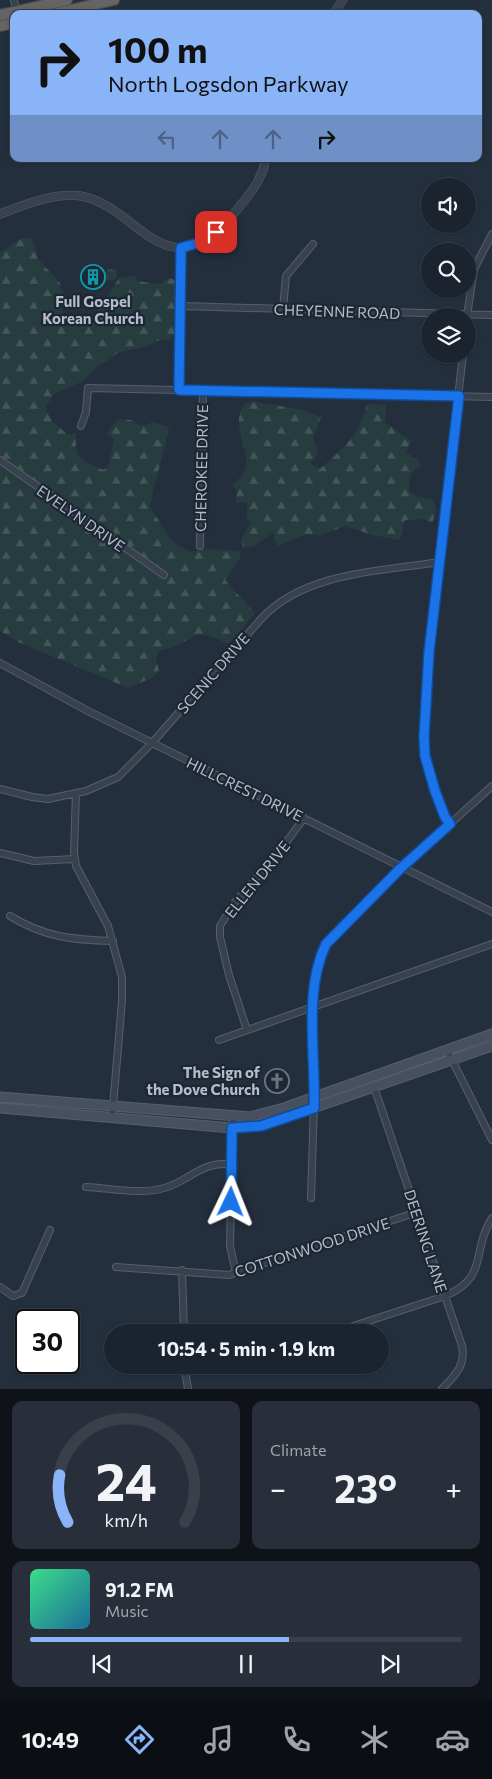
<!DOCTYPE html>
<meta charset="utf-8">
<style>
:root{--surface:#1b232e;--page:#282f3a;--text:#f1f3f6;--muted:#a0a4aa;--line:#39404a;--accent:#8ab4f8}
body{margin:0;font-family:Commissioner,sans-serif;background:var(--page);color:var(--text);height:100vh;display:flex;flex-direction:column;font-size:19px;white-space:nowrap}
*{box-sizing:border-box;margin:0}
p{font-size:16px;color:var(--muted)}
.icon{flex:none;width:28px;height:28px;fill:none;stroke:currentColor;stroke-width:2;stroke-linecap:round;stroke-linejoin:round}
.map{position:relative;height:1389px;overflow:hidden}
.details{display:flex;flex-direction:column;gap:12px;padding:12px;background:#0f1319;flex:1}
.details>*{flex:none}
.top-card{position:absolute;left:10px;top:10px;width:472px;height:152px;border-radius:10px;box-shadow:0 1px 4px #0004,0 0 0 1px var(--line);background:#8ab4f8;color:#111;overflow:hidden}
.controls{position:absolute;left:421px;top:178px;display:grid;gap:10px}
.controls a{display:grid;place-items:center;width:55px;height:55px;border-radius:50%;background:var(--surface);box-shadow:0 1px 4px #0004,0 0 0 1px var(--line);font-size:25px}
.speed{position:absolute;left:15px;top:1309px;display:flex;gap:10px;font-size:25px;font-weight:700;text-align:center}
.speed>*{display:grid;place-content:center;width:65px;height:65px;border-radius:50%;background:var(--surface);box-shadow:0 1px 4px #0004,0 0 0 1px var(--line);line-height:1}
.speed .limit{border:2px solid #111;border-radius:8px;background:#fff;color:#111}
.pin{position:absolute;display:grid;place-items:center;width:42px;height:42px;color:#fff;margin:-21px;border-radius:10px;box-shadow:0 2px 8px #0006}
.me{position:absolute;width:55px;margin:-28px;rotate:2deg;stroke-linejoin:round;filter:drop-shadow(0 0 4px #0008)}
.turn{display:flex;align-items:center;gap:18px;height:105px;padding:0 15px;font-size:22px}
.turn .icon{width:65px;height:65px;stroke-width:2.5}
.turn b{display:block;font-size:35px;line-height:42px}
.lanes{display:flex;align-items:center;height:48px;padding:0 15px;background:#0003;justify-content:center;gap:25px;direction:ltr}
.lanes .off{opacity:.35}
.big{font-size:38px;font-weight:700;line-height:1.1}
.details .tile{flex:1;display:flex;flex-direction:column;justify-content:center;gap:8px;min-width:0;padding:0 18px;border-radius:10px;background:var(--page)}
.details .dial{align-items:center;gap:0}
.dial svg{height:130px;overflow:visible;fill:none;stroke:var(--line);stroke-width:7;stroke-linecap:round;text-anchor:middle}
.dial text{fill:var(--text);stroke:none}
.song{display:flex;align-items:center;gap:15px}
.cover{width:60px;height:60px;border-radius:8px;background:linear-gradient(135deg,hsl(150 70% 55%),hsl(200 70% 35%))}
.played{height:5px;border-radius:2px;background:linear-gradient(90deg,var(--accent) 60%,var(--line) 60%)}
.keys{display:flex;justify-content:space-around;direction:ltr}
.heat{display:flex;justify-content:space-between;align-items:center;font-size:28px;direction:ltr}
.details .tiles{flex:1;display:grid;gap:12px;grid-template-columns:1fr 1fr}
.tile:last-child{grid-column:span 2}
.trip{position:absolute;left:104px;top:1324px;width:285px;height:50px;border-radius:25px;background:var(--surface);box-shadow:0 1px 4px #0004,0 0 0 1px var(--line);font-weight:700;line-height:50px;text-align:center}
.tabs{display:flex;height:80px;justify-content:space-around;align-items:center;background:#0b0e12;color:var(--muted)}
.tabs .icon{width:35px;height:35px}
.tabs .current{color:var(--accent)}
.tabs b{font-size:22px;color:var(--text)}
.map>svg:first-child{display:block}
</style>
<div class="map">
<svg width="492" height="1389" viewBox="0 0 492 1389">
<defs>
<pattern id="forest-firs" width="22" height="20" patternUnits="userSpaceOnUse" patternTransform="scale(1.25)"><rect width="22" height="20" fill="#263c3f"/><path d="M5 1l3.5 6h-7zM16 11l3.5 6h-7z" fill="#435659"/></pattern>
<pattern id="park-tufts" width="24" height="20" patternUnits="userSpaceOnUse" patternTransform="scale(1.25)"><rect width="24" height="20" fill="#263c3f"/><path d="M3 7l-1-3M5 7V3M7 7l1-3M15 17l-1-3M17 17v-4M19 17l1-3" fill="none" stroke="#435659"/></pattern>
</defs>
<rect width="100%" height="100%" fill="#242f3e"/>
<!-- forest -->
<path fill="url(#forest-firs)" d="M22 238H32L38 259 61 284 60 288 66 294 58 303 65 316 63 322 79 321 95 315 119 278 136 276V281L161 284 168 278 176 280 175 333 170 340 156 341 145 347 117 353 108 361 99 365 83 381 54 394 45 408 52 421 67 434H76C74 460 82 461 104 470L109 463 114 439 106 434 118 419 131 420 141 426 154 422 169 427C164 454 155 479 150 507L172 541 190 552 206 549 239 551 241 558 225 580 255 613 229 644C199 631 204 631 176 646 170 649 164 648 158 652L156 660 159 670 154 677 128 688 18 642 0 631V253Z
M255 402 300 409 321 417 313 438 318 452 311 464 320 469C341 451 361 433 367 404L386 405 385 422 411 441 406 452 419 461 421 466 410 474 409 490 417 497 433 499 437 511 432 523 423 519 405 520 400 540 372 535 346 526 321 535 307 534 277 546 273 533 253 547 243 548 241 539 251 522 246 517 248 503 236 502 237 491 232 485C236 482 240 478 243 474 256 454 227 429 245 403Z"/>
<!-- park -->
<path fill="url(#park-tufts)" d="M105 275a6 6 0 1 1 12 0a6 6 0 1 1-12 0Z"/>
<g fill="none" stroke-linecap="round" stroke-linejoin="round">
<defs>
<path id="minor" d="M14 0 17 14
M182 306 492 315
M283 309 286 276 313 244
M467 316 474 269 492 234
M179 390 181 248
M81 426 86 412 88 388 492 397
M0 460 164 575
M200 546 203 390
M0 663 86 710 492 912
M0 789 32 797 48 799 86 791 118 777 152 743 261 619C304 572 381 571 440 562
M76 793 74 852 76 866 108 926 122 977V1001L112 1118
M451 824 445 817 435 791 425 756 424 737 429 652 463 354
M0 853 34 861 75 859
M10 916C44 937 73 940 113 941
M247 1030 229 975 220 937V926L235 902 277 855 304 818
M219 1040 492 944
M447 1050 492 1140
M374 1087 462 1346C466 1366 455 1375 442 1389
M233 1117 230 1246 236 1273
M86 1187C110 1188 140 1195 164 1188 190 1181 200 1161 233 1164
M311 1198 314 1102 313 1006 317 969 323 951 339 928 401 868 492 786
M116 1267 229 1275 417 1212
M182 1270 184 1332
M0 1287 13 1296 22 1293 50 1230
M335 1332 445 1296C489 1278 471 1251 492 1218
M184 1365 188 1389"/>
<path id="tertiary" d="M333 14 343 0
M0 214C24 205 55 192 81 196 139 207 163 290 229 219 245 200 261 184 266 159"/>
<path id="secondary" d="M0 1097 250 1117 284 1108 492 1034
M0 1108 232 1128 261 1126 492 1046"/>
<path id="trunk" d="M53 14 114 0
M0 15 67 0
M0 26 14 23"/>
</defs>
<!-- minor casing -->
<use href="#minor" stroke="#565f6c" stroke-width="8"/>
<!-- tertiary casing -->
<use href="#tertiary" stroke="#565f6c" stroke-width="9"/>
<!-- secondary casing -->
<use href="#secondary" stroke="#565f6c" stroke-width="11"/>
<!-- trunk casing -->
<use href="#trunk" stroke="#434c59" stroke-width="12"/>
<!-- minor -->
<use href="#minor" stroke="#38414e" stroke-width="6"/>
<!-- tertiary -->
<use href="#tertiary" stroke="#38414e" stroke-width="8"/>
<!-- secondary -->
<use href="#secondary" stroke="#465061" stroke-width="9"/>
<!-- trunk -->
<use href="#trunk" stroke="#656462" stroke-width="10"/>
</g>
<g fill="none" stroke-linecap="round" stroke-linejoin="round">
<defs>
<path id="route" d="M216 232 198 243 181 248 179 390 459 396 429 652 424 737 425 756 435 791 445 817 450 824 401 868 326 944C303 991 316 1056 314 1108L261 1126 232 1128 231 1202"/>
</defs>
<!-- route casing -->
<use href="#route" stroke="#114b97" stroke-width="12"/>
<!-- route -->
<use href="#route" stroke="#1a73e8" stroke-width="9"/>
</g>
<!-- icons -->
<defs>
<symbol id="building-ring" viewBox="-11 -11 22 22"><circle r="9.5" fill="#1d2633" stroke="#0f9aa8" stroke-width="1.5"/><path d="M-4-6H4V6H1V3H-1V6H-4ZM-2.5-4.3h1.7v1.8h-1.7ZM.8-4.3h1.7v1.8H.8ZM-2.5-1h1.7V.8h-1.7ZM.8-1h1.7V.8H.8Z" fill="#0f9aa8"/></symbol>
<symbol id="church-ring" viewBox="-11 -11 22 22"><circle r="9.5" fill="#1d2633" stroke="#6b7280" stroke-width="1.5"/><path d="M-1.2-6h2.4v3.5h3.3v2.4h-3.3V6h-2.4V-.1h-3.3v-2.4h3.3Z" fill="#6b7280"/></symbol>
</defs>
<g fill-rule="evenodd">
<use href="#building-ring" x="79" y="263" width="28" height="28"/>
<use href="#church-ring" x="263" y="1067" width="28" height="28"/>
</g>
<g text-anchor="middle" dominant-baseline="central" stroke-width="4.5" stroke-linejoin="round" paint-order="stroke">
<!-- poi labels -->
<g font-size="15" font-weight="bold" fill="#b4bcc9" stroke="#1d2633">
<text x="93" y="301">Full Gospel<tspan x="93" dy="17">Korean Church</tspan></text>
<text x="260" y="1072" text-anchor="end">The Sign of<tspan x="260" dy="17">the Dove Church</tspan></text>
</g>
<!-- street labels -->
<g font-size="15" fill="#b4bcc9" stroke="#1d2633">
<text transform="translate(337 311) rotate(2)">CHEYENNE ROAD</text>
<text transform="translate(201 468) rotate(-89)">CHEROKEE DRIVE</text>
<text transform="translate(81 518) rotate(35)">EVELYN DRIVE</text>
<text transform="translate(213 673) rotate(-49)">SCENIC DRIVE</text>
<text transform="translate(245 789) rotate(26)">HILLCREST DRIVE</text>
<text transform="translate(257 879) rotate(-51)">ELLEN DRIVE</text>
<text transform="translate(426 1241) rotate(72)">DEERING LANE</text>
<text transform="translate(312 1247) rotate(-18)">COTTONWOOD DRIVE</text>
</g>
</g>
</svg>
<div class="controls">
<a><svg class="icon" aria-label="sound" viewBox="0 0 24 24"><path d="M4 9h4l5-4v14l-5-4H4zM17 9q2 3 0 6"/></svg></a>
<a><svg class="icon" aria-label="search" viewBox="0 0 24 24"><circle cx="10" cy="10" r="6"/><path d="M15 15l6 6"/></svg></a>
<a><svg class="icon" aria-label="layers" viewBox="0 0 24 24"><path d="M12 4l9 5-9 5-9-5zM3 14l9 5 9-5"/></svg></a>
</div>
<div class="speed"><div class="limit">30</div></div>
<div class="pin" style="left:216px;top:232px;background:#d93025"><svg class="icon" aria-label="arrive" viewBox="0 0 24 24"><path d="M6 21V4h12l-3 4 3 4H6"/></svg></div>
<svg class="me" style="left:231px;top:1202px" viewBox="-20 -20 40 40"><path d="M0-17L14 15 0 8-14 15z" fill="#1a73e8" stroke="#fff" stroke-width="4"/></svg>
<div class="trip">10:54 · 5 min · 1.9 km</div>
<div class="top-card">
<div class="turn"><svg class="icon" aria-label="right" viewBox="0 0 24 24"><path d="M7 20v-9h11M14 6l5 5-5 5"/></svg><div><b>100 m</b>North Logsdon Parkway</div></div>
<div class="lanes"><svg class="icon off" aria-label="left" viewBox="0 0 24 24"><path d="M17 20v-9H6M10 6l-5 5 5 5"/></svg><svg class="icon off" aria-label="ahead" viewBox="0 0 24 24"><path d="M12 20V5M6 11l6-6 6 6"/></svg><svg class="icon off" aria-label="ahead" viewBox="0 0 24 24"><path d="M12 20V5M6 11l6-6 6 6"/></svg><svg class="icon" aria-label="right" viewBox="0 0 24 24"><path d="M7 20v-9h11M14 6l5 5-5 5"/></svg></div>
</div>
</div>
<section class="details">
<div class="tiles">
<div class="tile dial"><svg viewBox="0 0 100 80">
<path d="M14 69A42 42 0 1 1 86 69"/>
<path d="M14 69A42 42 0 0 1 9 40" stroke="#8ab4f8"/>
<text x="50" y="56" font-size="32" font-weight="700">24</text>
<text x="50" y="72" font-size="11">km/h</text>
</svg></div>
<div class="tile"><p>Climate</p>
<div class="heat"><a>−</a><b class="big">23°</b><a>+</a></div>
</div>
<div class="tile">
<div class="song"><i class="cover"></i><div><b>91.2 FM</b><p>Music</p></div></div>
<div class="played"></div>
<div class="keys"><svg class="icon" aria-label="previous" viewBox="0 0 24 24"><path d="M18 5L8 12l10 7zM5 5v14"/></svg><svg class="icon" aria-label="pause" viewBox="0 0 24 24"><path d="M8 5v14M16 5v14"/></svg><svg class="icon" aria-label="next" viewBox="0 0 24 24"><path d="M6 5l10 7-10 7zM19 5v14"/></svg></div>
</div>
</div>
</section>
<nav class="tabs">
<b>10:49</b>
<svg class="icon current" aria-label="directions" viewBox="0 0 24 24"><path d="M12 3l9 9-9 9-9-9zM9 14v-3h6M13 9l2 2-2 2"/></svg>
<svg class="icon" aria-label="music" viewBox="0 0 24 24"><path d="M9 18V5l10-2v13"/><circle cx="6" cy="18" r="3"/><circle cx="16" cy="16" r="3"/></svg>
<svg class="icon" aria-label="phone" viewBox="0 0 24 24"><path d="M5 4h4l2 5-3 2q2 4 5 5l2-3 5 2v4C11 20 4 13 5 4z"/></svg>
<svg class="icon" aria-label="climate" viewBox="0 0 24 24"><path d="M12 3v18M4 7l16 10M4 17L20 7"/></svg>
<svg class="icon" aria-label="car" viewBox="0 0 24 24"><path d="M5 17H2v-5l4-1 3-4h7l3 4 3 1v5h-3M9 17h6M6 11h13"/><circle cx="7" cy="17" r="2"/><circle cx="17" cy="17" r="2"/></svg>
</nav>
